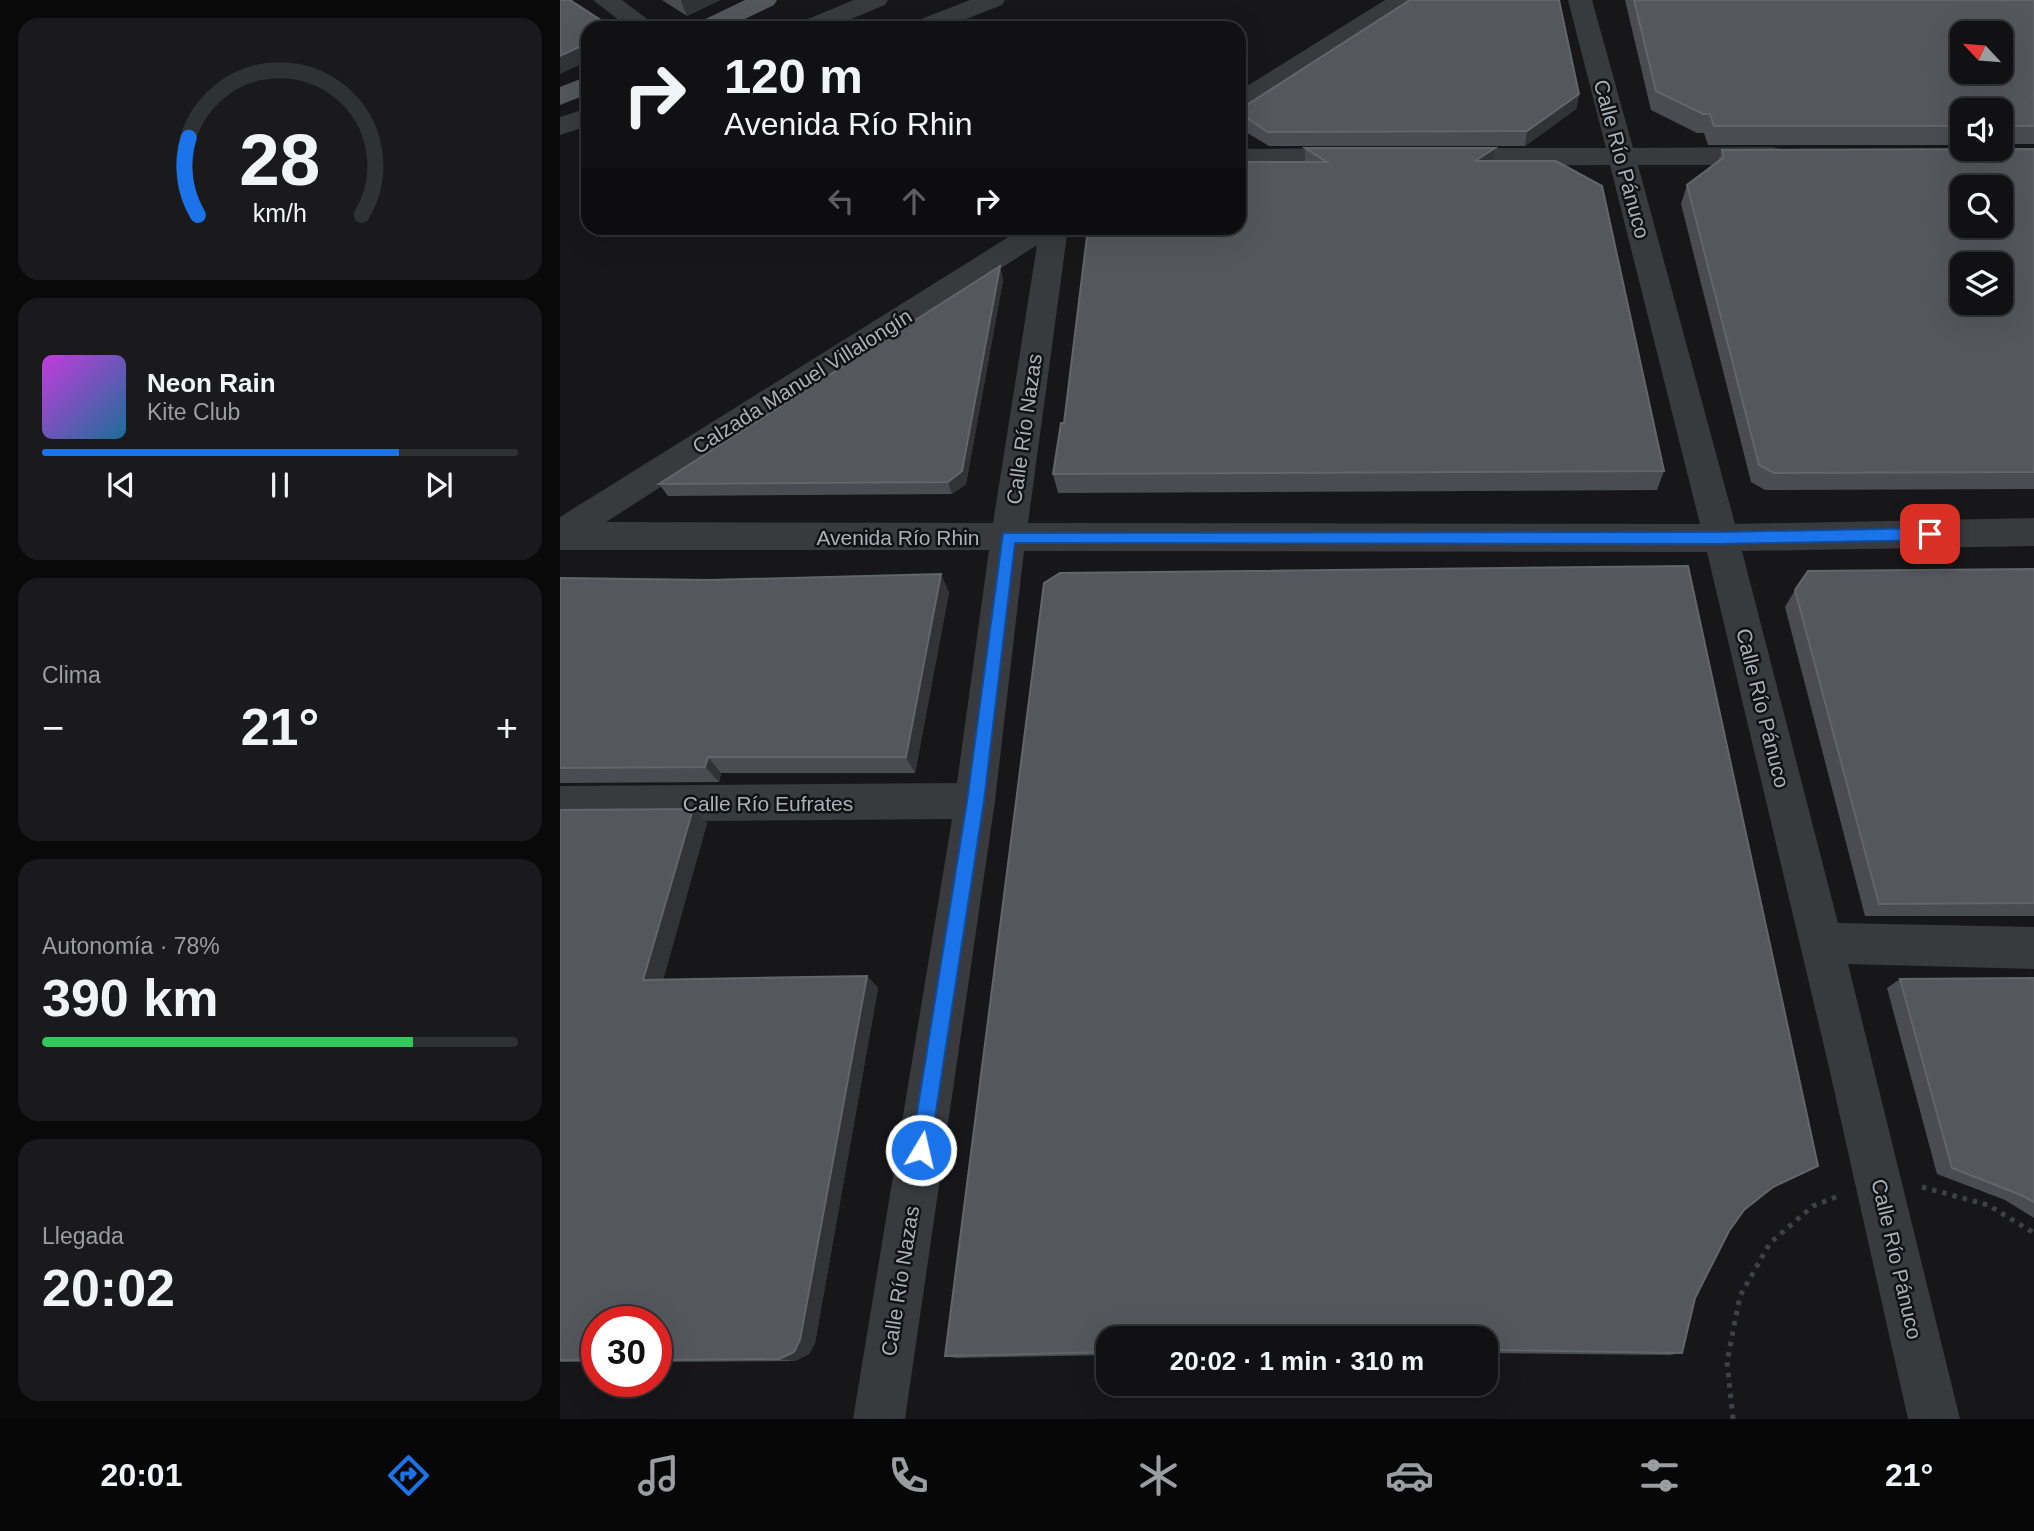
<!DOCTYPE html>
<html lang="es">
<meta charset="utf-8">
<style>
:root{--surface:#111113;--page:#1a1a1c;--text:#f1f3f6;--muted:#9c9da0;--line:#303133;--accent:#1a73e8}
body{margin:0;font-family:Helvetica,sans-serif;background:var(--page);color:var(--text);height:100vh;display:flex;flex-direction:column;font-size:26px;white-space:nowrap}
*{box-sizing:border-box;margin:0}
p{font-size:23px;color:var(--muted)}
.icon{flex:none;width:38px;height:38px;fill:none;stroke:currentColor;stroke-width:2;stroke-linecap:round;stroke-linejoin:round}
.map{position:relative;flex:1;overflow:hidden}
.panel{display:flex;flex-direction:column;gap:18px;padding:18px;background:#09090a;width:560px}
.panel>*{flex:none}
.banner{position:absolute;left:21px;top:21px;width:665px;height:214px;border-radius:21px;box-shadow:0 7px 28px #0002,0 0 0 2px var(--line);background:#111113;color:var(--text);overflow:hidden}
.needle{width:46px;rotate:296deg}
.buttons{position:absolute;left:1390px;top:21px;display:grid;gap:14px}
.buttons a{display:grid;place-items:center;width:63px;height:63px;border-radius:14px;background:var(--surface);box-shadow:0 7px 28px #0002,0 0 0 2px var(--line);font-size:35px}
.speed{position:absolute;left:21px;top:1306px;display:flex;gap:14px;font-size:35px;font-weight:700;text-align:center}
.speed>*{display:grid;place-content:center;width:91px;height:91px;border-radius:50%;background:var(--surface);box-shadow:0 7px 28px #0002,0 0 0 2px var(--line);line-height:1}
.speed .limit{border:10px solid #d22;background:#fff;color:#111}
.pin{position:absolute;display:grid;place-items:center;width:60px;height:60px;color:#fff;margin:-30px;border-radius:14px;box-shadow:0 4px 10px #0006}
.me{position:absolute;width:77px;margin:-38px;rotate:9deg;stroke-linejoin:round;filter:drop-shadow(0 0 5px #0008)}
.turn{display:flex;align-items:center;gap:24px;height:147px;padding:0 28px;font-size:32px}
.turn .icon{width:91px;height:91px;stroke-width:2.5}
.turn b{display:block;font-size:49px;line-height:60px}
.lanes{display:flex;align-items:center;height:66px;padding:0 28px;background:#0003;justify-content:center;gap:35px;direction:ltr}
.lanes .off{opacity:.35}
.big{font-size:52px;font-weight:700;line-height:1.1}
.panel .widget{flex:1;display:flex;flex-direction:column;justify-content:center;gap:10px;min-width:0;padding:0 24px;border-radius:21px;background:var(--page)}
.panel .dial{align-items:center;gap:0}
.dial svg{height:182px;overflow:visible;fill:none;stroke:var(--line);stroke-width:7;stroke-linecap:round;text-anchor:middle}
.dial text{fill:var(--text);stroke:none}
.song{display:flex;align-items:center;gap:21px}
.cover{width:84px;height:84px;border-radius:10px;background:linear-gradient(135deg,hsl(290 70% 55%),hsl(200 70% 35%))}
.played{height:7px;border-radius:4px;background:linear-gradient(90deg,var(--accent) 75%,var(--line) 75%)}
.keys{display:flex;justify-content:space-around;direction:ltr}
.heat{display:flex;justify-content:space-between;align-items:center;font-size:38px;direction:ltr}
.charge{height:10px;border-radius:5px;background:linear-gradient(90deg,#34c759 78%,var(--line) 0)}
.trip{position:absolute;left:536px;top:1326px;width:402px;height:70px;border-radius:21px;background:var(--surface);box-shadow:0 7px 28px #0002,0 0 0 2px var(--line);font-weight:700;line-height:70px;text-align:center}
.tab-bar{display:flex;height:112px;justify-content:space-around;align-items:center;background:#070708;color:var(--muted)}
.tab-bar .icon{width:49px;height:49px}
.tab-bar .active{color:var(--accent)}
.tab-bar b{font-size:32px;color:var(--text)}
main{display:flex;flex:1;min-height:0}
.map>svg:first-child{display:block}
</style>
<main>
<section class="panel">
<div class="widget dial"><svg viewBox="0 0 100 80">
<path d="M14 69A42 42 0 1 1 86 69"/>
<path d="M14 69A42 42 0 0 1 10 35" stroke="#1a73e8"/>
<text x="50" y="56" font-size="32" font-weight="700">28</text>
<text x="50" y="72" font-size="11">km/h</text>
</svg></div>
<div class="widget">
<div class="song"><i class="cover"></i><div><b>Neon Rain</b><p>Kite Club</p></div></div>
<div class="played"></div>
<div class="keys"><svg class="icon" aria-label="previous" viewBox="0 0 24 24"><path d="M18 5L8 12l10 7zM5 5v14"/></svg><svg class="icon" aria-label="pause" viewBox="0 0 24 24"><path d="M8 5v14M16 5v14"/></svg><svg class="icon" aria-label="next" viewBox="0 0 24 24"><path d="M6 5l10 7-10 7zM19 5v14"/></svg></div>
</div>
<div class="widget"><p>Clima</p>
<div class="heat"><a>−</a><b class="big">21°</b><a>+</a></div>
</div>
<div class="widget"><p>Autonomía · 78%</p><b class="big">390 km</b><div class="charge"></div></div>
<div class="widget"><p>Llegada</p><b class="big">20:02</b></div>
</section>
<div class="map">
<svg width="1474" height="1419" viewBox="0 0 1474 1419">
<rect width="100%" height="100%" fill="#171719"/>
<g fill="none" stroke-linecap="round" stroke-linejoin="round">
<!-- path -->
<path stroke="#3e4145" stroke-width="5" stroke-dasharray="4.5 6" stroke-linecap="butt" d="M1362 1187 1428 1205 1474 1233
M1173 1419 1167 1362 1180 1296 1210 1243 1253 1206 1281 1195"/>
<!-- minor -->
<path fill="#383a3e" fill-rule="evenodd" d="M33 0H62L99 28H69Z
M294 0H328L325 5 269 28H234L238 23Z
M410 0H445L442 5 383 28H347L351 23Z
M825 0H854L851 5 688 109 679 111V91Z
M1008 0H1032L1073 148 1213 147 1223 150 1227 156 1223 162 1213 165H1078L1175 524 1474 518V546L1182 551 1278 923 1474 927V969L1288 964 1400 1419H1348L1268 1063 1147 552 464 551 435 801 345 1419H293L392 819 0 822V786L397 783 429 550H0V517L463 228H508L468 523 1140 524 1050 165 881 166 871 163 867 157 871 151 881 148H1046ZM477 245 433 523 46 522Z
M28 108V126L0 135V117Z
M796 148 806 151 810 157 806 163 796 166 679 167V149Z"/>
<!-- major -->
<path fill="#54575c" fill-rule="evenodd" d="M185 0H217L214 5 166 28H133L137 23Z
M28 76V94L0 105V87Z"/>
</g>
<!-- wall -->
<path fill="#4a4c51" d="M102 0H160L127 16Z
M1065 0H1474V144H1440V110H1402V145H1148L1144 133H1137L1091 110Z
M1019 94 1016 109 965 146H709L679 128V110Z
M745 148H935L932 161 1104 471 1097 490 498 493 493 474 504 423 745 162Z
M1474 149V489L1205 490 1191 482 1121 204 1127 185 1158 162 1162 150Z
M440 266 443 280 406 484 392 494 108 496 99 484Z
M1474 569V916H1305L1225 607 1235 590Z
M0 578 389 592 355 773H161L159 782 0 783Z
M133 809 147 823 103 980 307 976 318 988 255 1343 249 1354 235 1361 96 1362V1321H37V1362H0V810Z
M1474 978V1218L1445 1200 1377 1174 1327 988 1340 979Z
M1184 1210 1169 1231 1135 1298 1122 1353 1110 1355 926 1353V1339H548V1355L396 1358 385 1356Z"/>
<!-- shaded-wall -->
<path fill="#313336" d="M123 0H160L127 16 121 1Z
M28 43V61L0 74V56Z
M1019 94 1016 109 965 146 967 131Z
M935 148 931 169 915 161Z
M440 266 443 280 406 484 392 494 388 482Z
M381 574 389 592 355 773 346 757Z
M148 757 161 773 159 782 145 767Z
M133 809 147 823 100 991 83 980Z
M307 976 318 988 255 1343 249 1354 235 1361 219 1359Z"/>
<!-- building -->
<path fill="#54575c" stroke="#62656a" stroke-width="2" fill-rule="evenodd" d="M0 0H10L53 28H28V43L0 56Z
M850 0H999L1019 94 967 131 708 132 679 113V110Z
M1074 0H1474V126H1440V110H1402V126H1154L1150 114H1143L1096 91ZM1402 33H1440V72H1402Z
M745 148H935L915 161H996L1042 186 1104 471 493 474 501 423H504L528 228H679V162H767Z
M1474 149V472L1214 473 1199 465 1127 185 1164 157 1162 150ZM1402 187H1440V226H1402ZM1402 264H1440V303H1402Z
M440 266 402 471 388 482 99 484Z
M1128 566 1258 1166 1213 1187 1184 1210 1169 1231 1135 1298 1122 1353 926 1350V1339H548V1352L385 1356 484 583 500 573Z
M1474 569V903L1319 904 1235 590 1248 571Z
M381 574 346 757H148L145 767 0 768V578L149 580Z
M133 809 83 980 307 976 240 1340 234 1352 219 1359 96 1360V1321H37V1360H0V810Z
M1474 978V1202L1461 1195 1392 1168 1340 979Z"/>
<!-- route -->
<path fill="#1a73e8" stroke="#114b97" stroke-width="2" d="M1370 528 1377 534 1370 540 1161 544 455 543 424 801 370 1150 368 1157 361 1160 354 1157 351 1150 407 801 443 533 1161 532Z"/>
<g text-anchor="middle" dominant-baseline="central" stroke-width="5" stroke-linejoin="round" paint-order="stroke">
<!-- street labels -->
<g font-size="21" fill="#a9b0b8" stroke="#121214">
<text transform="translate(1062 159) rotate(75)">Calle Río Pánuco</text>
<text transform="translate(242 381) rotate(-32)">Calzada Manuel Villalongín</text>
<text transform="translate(464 429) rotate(-82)">Calle Río Nazas</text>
<text x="338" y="537">Avenida Río Rhin</text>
<text transform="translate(1203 708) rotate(76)">Calle Río Pánuco</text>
<text x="208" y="803">Calle Río Eufrates</text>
<text transform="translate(1337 1259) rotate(77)">Calle Río Pánuco</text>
<text transform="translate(340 1281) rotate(-81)">Calle Río Nazas</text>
</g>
</g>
</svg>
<div class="buttons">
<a><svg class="needle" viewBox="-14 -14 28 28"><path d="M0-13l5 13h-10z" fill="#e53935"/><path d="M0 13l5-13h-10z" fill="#9c9da0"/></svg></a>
<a><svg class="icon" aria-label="sound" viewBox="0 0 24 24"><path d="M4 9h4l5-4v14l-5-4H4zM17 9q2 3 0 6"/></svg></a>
<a><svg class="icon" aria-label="search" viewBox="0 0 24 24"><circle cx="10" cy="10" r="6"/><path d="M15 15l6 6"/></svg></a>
<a><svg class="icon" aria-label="layers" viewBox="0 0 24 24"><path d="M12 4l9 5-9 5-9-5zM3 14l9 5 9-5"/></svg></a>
</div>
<div class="speed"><div class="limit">30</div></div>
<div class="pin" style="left:1370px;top:534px;background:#d93025"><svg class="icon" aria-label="arrive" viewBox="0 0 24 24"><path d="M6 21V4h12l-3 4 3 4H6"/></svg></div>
<svg class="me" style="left:361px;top:1150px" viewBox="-20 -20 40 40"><circle r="17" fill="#1a73e8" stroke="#fff" stroke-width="3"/><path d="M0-11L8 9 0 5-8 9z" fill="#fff"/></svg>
<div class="trip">20:02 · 1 min · 310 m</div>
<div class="banner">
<div class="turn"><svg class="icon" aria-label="right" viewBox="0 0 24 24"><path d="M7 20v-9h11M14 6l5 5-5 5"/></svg><div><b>120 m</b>Avenida Río Rhin</div></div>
<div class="lanes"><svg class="icon off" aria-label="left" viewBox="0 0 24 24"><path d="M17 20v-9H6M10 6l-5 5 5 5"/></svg><svg class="icon off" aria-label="ahead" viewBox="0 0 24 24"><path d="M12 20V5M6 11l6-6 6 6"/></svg><svg class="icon" aria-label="right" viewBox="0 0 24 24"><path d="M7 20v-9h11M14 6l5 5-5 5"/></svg></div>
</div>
</div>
</main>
<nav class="tab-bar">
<b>20:01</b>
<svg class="icon active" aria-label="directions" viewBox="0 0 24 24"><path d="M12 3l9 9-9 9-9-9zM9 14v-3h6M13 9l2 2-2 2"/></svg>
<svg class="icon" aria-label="music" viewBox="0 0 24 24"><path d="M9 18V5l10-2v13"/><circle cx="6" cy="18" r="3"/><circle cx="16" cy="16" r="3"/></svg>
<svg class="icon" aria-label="phone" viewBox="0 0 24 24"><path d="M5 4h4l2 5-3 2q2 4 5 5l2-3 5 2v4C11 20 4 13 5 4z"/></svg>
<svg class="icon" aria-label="climate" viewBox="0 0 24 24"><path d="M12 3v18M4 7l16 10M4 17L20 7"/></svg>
<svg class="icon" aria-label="car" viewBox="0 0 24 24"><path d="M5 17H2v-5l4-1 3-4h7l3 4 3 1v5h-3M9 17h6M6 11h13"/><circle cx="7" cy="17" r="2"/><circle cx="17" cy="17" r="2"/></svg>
<svg class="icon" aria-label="filters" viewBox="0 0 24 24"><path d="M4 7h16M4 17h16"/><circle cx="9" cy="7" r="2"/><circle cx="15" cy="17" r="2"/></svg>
<b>21°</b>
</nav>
